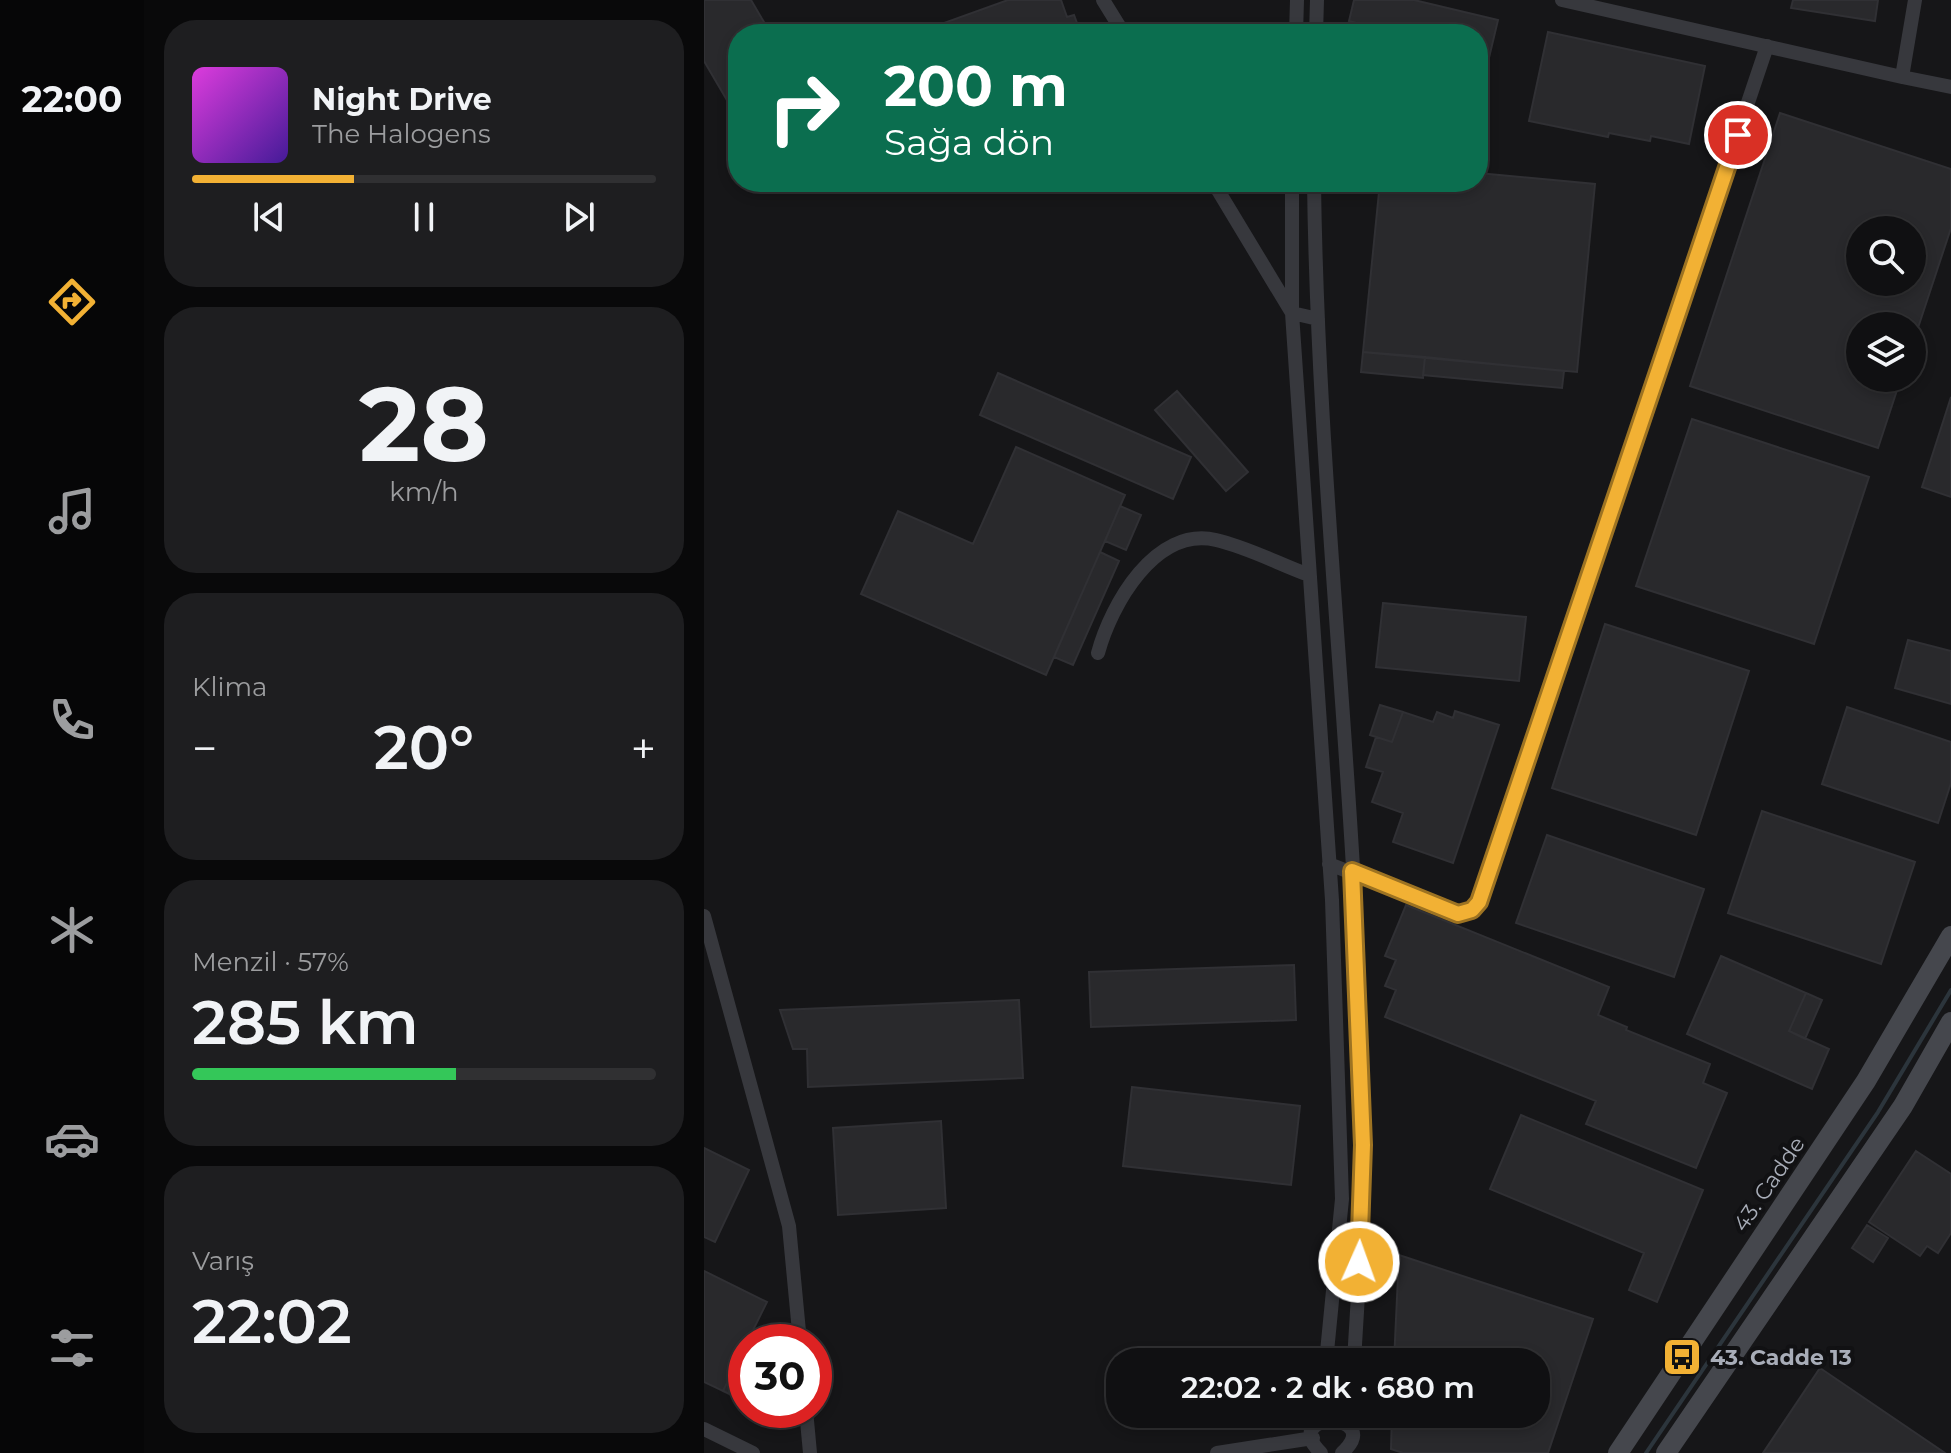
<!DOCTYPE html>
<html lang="tr">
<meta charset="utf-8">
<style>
:root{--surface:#101012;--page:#1e1e20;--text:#f1f3f6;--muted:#9c9d9f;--line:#303032;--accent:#f2b134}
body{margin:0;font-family:Montserrat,sans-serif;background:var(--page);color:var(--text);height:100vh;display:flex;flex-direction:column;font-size:30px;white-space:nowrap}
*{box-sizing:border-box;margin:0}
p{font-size:26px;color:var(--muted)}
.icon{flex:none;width:44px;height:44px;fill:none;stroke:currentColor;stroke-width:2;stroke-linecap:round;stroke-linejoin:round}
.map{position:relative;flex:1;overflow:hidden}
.drawer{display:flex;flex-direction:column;gap:20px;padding:20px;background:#09090a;width:560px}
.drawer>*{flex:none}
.top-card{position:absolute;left:24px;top:24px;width:760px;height:168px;border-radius:32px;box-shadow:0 4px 12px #0003,0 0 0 2px var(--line);background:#0b6e4f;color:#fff;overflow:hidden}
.fabs{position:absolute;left:1142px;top:216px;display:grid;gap:16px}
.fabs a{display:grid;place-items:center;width:80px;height:80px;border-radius:50%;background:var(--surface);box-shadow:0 4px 12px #0003,0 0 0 2px var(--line);font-size:40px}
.speed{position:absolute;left:24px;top:1324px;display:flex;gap:16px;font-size:40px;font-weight:700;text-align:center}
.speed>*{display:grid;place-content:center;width:104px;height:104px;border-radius:50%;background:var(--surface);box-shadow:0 4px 12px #0003,0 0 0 2px var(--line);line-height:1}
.speed .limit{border:12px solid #d22;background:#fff;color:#111}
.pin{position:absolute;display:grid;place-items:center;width:68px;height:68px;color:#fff;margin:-34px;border:4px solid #fff;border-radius:50%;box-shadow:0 2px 8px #0007}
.me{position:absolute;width:88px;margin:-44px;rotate:2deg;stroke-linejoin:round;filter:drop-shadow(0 0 6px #0008)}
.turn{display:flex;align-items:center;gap:28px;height:168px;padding:0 24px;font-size:36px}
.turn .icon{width:104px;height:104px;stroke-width:2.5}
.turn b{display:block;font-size:56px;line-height:68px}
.big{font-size:60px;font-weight:600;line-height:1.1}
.drawer .tile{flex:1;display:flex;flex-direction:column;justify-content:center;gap:12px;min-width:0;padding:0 28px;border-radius:32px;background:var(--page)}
.drawer .dial{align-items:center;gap:0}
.dial b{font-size:104px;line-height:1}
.song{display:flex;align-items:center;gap:24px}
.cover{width:96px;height:96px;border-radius:12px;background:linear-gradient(135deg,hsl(300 70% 55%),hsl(260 70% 35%))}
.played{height:8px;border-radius:4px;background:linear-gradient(90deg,var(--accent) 35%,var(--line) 35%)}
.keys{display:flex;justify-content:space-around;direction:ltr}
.heat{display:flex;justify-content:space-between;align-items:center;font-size:44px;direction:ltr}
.charge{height:12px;border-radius:6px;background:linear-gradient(90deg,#34c759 57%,var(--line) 0)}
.trip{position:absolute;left:402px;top:1348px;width:444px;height:80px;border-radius:32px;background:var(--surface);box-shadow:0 4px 12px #0003,0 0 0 2px var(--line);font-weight:600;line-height:80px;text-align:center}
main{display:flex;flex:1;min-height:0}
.tabs{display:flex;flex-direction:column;width:144px;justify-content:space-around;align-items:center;background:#060607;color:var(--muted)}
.tabs .icon{width:56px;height:56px}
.tabs .selected{color:var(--accent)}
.tabs b{font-size:36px;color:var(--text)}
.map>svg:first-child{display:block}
</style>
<main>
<nav class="tabs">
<b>22:00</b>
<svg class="icon selected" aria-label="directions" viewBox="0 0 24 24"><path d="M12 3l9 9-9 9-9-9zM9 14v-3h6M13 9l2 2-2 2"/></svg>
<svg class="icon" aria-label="music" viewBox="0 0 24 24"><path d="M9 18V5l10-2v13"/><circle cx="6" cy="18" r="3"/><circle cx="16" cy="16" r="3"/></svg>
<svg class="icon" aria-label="phone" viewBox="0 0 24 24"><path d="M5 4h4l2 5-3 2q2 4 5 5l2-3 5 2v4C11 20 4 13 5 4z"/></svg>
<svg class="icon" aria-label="climate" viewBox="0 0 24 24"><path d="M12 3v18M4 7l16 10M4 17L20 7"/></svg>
<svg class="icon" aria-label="car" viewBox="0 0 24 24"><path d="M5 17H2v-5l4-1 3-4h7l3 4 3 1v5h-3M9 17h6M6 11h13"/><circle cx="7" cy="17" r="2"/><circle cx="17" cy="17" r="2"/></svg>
<svg class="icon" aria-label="filters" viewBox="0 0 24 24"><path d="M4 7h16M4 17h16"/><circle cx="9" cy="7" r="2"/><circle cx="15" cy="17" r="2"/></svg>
</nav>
<section class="drawer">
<div class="tile">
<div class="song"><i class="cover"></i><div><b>Night Drive</b><p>The Halogens</p></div></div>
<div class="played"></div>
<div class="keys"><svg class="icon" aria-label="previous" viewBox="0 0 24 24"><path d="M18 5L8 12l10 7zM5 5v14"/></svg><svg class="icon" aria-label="pause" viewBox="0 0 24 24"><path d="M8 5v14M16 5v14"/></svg><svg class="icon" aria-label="next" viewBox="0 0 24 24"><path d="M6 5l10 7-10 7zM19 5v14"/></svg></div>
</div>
<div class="tile dial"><b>28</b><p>km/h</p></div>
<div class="tile"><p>Klima</p>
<div class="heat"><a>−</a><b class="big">20°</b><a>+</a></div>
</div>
<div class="tile"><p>Menzil · 57%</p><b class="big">285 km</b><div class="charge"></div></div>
<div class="tile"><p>Varış</p><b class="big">22:02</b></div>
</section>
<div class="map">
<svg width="1247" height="1453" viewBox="0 0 1247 1453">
<rect width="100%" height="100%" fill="#161618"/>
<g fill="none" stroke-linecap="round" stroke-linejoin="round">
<!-- stream -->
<path stroke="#2c353c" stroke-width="4" d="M942 1453 1174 1112 1247 990"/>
</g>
<!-- building -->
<path fill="#29292c" stroke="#303034" stroke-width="2" fill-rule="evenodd" d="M0 0H47L67 34H34V119L0 61Z
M304 0H357L363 17 370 15 377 34H229L226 28Z
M650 0H710L794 20 774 104V34H657L660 25 645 21Z
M1089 0H1174L1171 21 1087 8Z
M844 32 1001 66 985 144 947 136 946 141 905 133 904 137 825 121Z
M1076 113 1247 169V228L1208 346V326H1156V378H1197L1174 448 986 386ZM1156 230H1208V282H1156Z
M774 173 891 184 873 372 659 352 676 182H774Z
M659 352 721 357 719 378 657 372Z
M721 357 860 371 858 388 719 375Z
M294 373 487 457 469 499 276 415Z
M473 391 544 472 522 491 451 410Z
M1247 397V497L1218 487Z
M988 419 1165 477 1110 644 932 586Z
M312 447 421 495 342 675 157 594 194 511 269 544Z
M416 506 437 515 422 550 401 541Z
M396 552 415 561 369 665 350 657Z
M679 603 822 617 815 681 672 667Z
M901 624 1045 671 992 835 848 788Z
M1204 640 1247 651V704L1191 688Z
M676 705 699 712 688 742 666 735Z
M1143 707 1247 742V783L1234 823 1118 784Z
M751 711 795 725 749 863 689 842 699 813 668 802 679 772 662 767 672 737 688 742 699 712 729 722 733 712 749 718Z
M1058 811 1211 862 1177 964 1024 913Z
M843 835 1000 889 970 977 812 923Z
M702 905 905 987 894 1015 923 1027 922 1030 1006 1064 999 1083 1023 1093 992 1168 882 1124 892 1101 681 1017 692 990 681 986 692 960 681 956Z
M1017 956 1102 993 1085 1031 1125 1049 1108 1089 983 1034Z
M590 965 592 1020 387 1027 385 972Z
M1102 993 1118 1000 1101 1039 1085 1031Z
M315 1000 319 1078 104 1087 103 1049H89L76 1010Z
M428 1087 596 1106 587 1185 419 1166Z
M817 1115 999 1190 953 1302 925 1290 940 1253 786 1189Z
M237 1121 242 1208 134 1215 129 1128Z
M0 1148 45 1170 11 1242 0 1237Z
M1212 1151 1247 1174V1233L1234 1253 1223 1246 1216 1256 1165 1222Z
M1163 1225 1184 1238 1169 1262 1148 1248Z
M695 1255 889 1319 844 1453H699L687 1449 688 1414H832V1362H690Z
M0 1271 63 1302 19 1391 0 1382Z
M42 1344V1396L40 1401 19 1391Z
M1116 1368 1241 1453H1059Z"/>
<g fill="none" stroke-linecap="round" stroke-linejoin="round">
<!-- street -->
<path stroke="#37383d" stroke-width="14" d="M399 0 420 34
M858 0 1198 77 1211 0
M592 34 593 0
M612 34 613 0
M1198 77 1247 87
M509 182 588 313 614 319
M588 182V313L628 900 638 1199 622 1362
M610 182C614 503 657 823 659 1144 660 1217 654 1290 650 1362
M394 653C407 605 451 526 512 540 543 547 575 564 605 575
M625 864 754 914 768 910 775 902 1063 46
M0 916 85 1226 96 1342
M102 1410 106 1453
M0 1429 49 1453
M513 1453 609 1438
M617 1453C573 1410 683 1412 638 1453"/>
<!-- secondary -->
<path stroke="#45474d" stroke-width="20" d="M914 1453 1162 1081 1247 936
M962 1453 1199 1106 1247 1022"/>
</g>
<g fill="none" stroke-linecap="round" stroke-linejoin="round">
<defs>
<path id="route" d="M655 1262 659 1145 648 871 754 914 768 910 775 902 1034 135"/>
</defs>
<!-- route casing -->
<use href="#route" stroke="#9d7322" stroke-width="20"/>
<!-- route -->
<use href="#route" stroke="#f2b134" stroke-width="14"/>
</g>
<!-- icons -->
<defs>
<symbol id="bus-square" viewBox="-11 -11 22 22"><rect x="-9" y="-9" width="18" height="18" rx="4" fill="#f2b134" stroke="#111113"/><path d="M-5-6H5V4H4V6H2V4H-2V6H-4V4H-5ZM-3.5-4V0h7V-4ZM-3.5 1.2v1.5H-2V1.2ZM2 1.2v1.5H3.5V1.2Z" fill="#111"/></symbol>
</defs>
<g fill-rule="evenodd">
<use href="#bus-square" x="956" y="1335" width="44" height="44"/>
</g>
<g text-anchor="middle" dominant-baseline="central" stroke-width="8" stroke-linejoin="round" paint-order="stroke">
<!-- street labels -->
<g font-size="22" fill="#a8adb8" stroke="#111113">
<text transform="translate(1065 1184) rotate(-56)">43. Cadde</text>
</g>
<!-- poi labels -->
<g font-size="22" font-weight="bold" fill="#a8adb8" stroke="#111113" text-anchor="start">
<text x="1006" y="1357">43. Cadde 13</text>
</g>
</g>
</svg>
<div class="fabs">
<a><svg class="icon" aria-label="search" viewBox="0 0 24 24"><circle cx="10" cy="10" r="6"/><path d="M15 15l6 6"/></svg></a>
<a><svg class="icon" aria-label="layers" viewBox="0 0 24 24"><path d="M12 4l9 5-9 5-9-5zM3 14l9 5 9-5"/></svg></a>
</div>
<div class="speed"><div class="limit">30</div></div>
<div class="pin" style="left:1034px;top:135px;background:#d93025"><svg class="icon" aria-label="arrive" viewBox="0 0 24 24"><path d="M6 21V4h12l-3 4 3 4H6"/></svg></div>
<svg class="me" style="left:655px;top:1262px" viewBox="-20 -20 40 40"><circle r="17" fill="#f2b134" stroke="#fff" stroke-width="3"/><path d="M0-11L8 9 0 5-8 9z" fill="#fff"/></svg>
<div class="trip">22:02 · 2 dk · 680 m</div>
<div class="top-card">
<div class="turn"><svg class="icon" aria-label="right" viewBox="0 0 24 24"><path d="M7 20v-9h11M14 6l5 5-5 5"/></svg><div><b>200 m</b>Sağa dön</div></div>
</div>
</div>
</main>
